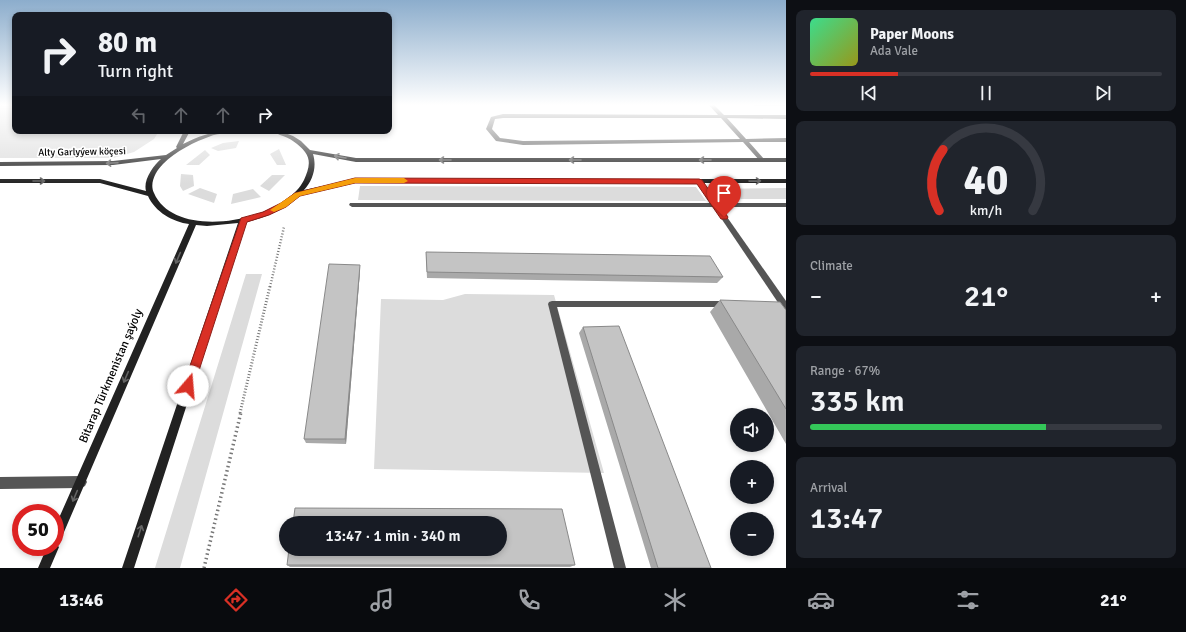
<!DOCTYPE html>
<meta charset="utf-8">
<style>
:root{--surface:#171b24;--page:#20242c;--text:#f1f3f6;--muted:#9ea1a6;--line:#363941;--accent:#d93025}
body{margin:0;font-family:Signika,sans-serif;background:var(--page);color:var(--text);height:100vh;display:flex;flex-direction:column;font-size:15px;white-space:nowrap}
*{box-sizing:border-box;margin:0}
p{font-size:13px;color:var(--muted)}
.icon{flex:none;width:22px;height:22px;fill:none;stroke:currentColor;stroke-width:2;stroke-linecap:round;stroke-linejoin:round}
.map{position:relative;flex:1;overflow:hidden}
.panel{display:flex;flex-direction:column;gap:10px;padding:10px;background:#0d0f14;width:400px}
.panel>*{flex:none}
.banner{position:absolute;left:12px;top:12px;width:380px;height:122px;border-radius:8px;box-shadow:0 2px 6px #0003;background:#171b24;color:var(--text);overflow:hidden}
.buttons{position:absolute;left:730px;top:408px;display:grid;gap:8px}
.buttons a{display:grid;place-items:center;width:44px;height:44px;border-radius:50%;background:var(--surface);box-shadow:0 2px 6px #0003;font-size:20px}
.speed{position:absolute;left:12px;top:504px;display:flex;gap:8px;font-size:20px;font-weight:700;text-align:center}
.speed>*{display:grid;place-content:center;width:52px;height:52px;border-radius:50%;background:var(--surface);box-shadow:0 2px 6px #0003;line-height:1}
.speed .limit{border:6px solid #d22;background:#fff;color:#111}
.pin{position:absolute;display:grid;place-items:center;width:34px;height:34px;color:#fff;margin:-41px -17px;border-radius:50% 50% 50% 0;rotate:-45deg;box-shadow:0 0 4px #0007}
.pin .icon{rotate:45deg}
.me{position:absolute;width:44px;margin:-22px;rotate:18deg;stroke-linejoin:round;filter:drop-shadow(0 0 3px #0008)}
.turn{display:flex;align-items:center;gap:14px;height:84px;padding:0 20px;font-size:18px}
.turn .icon{width:52px;height:52px;stroke-width:2.5}
.turn b{display:block;font-size:28px;line-height:34px}
.lanes{display:flex;align-items:center;height:38px;padding:0 20px;background:#0003;justify-content:center;gap:20px;direction:ltr}
.lanes .off{opacity:.35}
.big{font-size:30px;font-weight:600;line-height:1.1}
.panel .widget{flex:1;display:flex;flex-direction:column;justify-content:center;gap:6px;min-width:0;padding:0 14px;border-radius:8px;background:var(--page)}
.panel .dial{align-items:center;gap:0}
.dial svg{height:104px;overflow:visible;fill:none;stroke:var(--line);stroke-width:7;stroke-linecap:round;text-anchor:middle}
.dial text{fill:var(--text);stroke:none}
.song{display:flex;align-items:center;gap:12px}
.cover{width:48px;height:48px;border-radius:6px;background:linear-gradient(135deg,hsl(150 70% 55%),hsl(60 70% 35%))}
.played{height:4px;border-radius:2px;background:linear-gradient(90deg,var(--accent) 25%,var(--line) 25%)}
.keys{display:flex;justify-content:space-around;direction:ltr}
.heat{display:flex;justify-content:space-between;align-items:center;font-size:22px;direction:ltr}
.charge{height:6px;border-radius:3px;background:linear-gradient(90deg,#34c759 67%,var(--line) 0)}
.trip{position:absolute;left:279px;top:516px;width:228px;height:40px;border-radius:20px;background:var(--surface);box-shadow:0 2px 6px #0003;font-weight:600;line-height:40px;text-align:center}
.tabs{display:flex;height:64px;justify-content:space-around;align-items:center;background:#090b0e;color:var(--muted)}
.tabs .icon{width:28px;height:28px}
.tabs .on{color:var(--accent)}
.tabs b{font-size:18px;color:var(--text)}
main{display:flex;flex:1;min-height:0}
.map>svg:first-child{display:block}
</style>
<main>
<div class="map">
<svg width="786" height="568" viewBox="0 0 786 568">
<rect width="100%" height="100%" fill="#fff"/>
<!-- green -->
<path fill="#dcdcdc" d="M0 105H15V131H159L154 139 134 152 113 158H0Z
M239 141 236 148 218 151 211 148 223 143Z
M279 149 286 165H277L270 154Z
M205 150 210 155 199 165H186Z
M181 174 193 175 194 186 183 191 180 186Z
M272 175H285L269 191 260 186Z
M360 186 696 187 706 201 358 200Z
M200 188 217 194 214 203 188 194Z
M786 188V199H721L713 189Z
M253 189 261 197 231 204 233 194Z
M246 274H262L180 568H155Z
M465 294 554 295 604 473 374 469 381 299 443 300Z"/>
<g fill="none" stroke-linecap="round" stroke-linejoin="round">
<!-- path-far2 -->
<path stroke="#777" stroke-width="2.5" stroke-dasharray="1 2" stroke-linecap="butt" d="M270 287 284 227"/>
<!-- path-far1 -->
<path stroke="#777" stroke-width="3" stroke-dasharray="1 2" stroke-linecap="butt" d="M240 413 270 286"/>
<!-- path -->
<path stroke="#777" stroke-width="3.5" stroke-dasharray="1.5 3" stroke-linecap="butt" d="M204 568 241 412"/>
<!-- lane -->
<path fill="#555" fill-rule="evenodd" d="M709 105H714L724 115H786V119L727 118 746 139 786 138V142H749L765 160 762 162 760 161 743 142 523 145 496 141 486 129 491 117 503 114 718 115ZM503 118H721L740 139 523 141 500 138 492 129 495 119Z
M350 203H786V207H352L349 205Z
M552 301H727L730 302 731 304 730 306 727 307H557L626 568H614L548 304 549 302Z
M81 476 85 478 87 482 85 486 81 488 0 489V477Z"/>
<!-- street -->
<path fill="#555" fill-rule="evenodd" d="M699 179 701 180 786 301V311L783 310 696 181Z"/>
<!-- secondary -->
<path fill="#222" fill-rule="evenodd" d="M184 131H190L183 144C197 137 212 131 228 131 223 134 216 134 211 136 194 142 176 151 163 164 156 171 149 183 154 193 175 242 283 222 304 180 308 171 312 161 305 152 299 144 290 138 280 135 277 133 272 133 269 131H280L293 136 301 141 310 150 356 158H786V162H356L313 154C317 167 313 180 304 190L355 179H786V183H355L299 196C285 209 265 218 246 222L134 568H122L238 223 207 226 196 225 58 546 59 547 50 568H38L47 547H55V527L189 224C173 222 155 212 148 196L100 183H0V179H100L146 191C143 180 153 166 161 159L113 165 0 166V162L113 161 166 155 177 148 176 147Z"/>
</g>
<!-- wall -->
<path fill="#a9a9a9" d="M753 105H786L785 106H755Z
M426 252 723 277 717 283 427 278 426 258Z
M360 271 346 444 306 443 304 439Z
M720 300 786 310V444L710 312Z
M583 327 711 568H651L579 333Z
M287 565H575L570 567H290Z"/>
<!-- shaded-wall -->
<path fill="#898989" d="M360 265V271L346 444 345 439Z"/>
<!-- building -->
<path fill="#c4c4c4" stroke="#898989" d="M426 252 710 256 723 277 427 272Z
M329 264 360 265 345 439H304Z
M720 300 780 302 786 310V409Z
M619 326 711 568H658L583 327Z
M295 508 562 509 575 565H287L289 549H500V523H293Z"/>
<!-- one-way arrows -->
<defs><path id="oneway-shaft" d="M-6 0H5M1.5-3L5.5 0L1.5 3" fill="none" stroke-width="1.6" stroke-linecap="round" stroke-linejoin="round"/></defs>
<g stroke="#646464">
<use href="#oneway-shaft" transform="translate(340 157) rotate(-170)"/>
<use href="#oneway-shaft" transform="translate(445 160) rotate(-180)"/>
<use href="#oneway-shaft" transform="translate(575 160) rotate(-180)"/>
<use href="#oneway-shaft" transform="translate(705 160) rotate(-180)"/>
<use href="#oneway-shaft" transform="translate(112 163) rotate(177)"/>
<use href="#oneway-shaft" transform="translate(39 181)"/>
<use href="#oneway-shaft" transform="translate(755 181) rotate(-1)"/>
<use href="#oneway-shaft" transform="translate(178 258) rotate(113)"/>
<use href="#oneway-shaft" transform="translate(126 377) rotate(113)"/>
<use href="#oneway-shaft" transform="translate(75 496) rotate(113)"/>
<use href="#oneway-shaft" transform="translate(140 531) rotate(-72)"/>
</g>
<!-- sky -->
<linearGradient id="sky" x2="0" y2="1"><stop stop-color="#8cadcc"/><stop offset="0.57" stop-color="#fff"/><stop offset="1" stop-color="#fff" stop-opacity="0"/></linearGradient>
<rect width="786" height="184" fill="url(#sky)"/>
<!-- route -->
<path fill="#d93025" stroke="#8d1f18" d="M355 178 699 179 702 180 728 217 727 219H721L697 184 355 183 300 196 286 207 269 215 247 222 194 386 192 390 188 391 184 390 183 386 241 218 263 212 281 203 295 193Z"/>
<!-- slow -->
<path fill="#f59e0b" d="M355 178H404L408 181 404 183H355L300 196 286 207 274 212 270 210 295 193Z"/>
<g text-anchor="middle" dominant-baseline="central" stroke-width="3.5" stroke-linejoin="round" paint-order="stroke">
<!-- far-street labels -->
<g font-size="10" fill="#000" stroke="#fff">
<text transform="translate(82 152) rotate(-1)">Alty Garlyýew köçesi</text>
</g>
<!-- street labels -->
<g font-size="12" fill="#000" stroke="#fff">
<text transform="translate(111 376) rotate(-67)">Bitarap Türkmenistan şaýoly</text>
</g>
</g>
</svg>
<div class="buttons">
<a><svg class="icon" aria-label="sound" viewBox="0 0 24 24"><path d="M4 9h4l5-4v14l-5-4H4zM17 9q2 3 0 6"/></svg></a>
<a>+</a>
<a>−</a>
</div>
<div class="speed"><div class="limit">50</div></div>
<div class="pin" style="left:724px;top:217px;background:#d93025"><svg class="icon" aria-label="arrive" viewBox="0 0 24 24"><path d="M6 21V4h12l-3 4 3 4H6"/></svg></div>
<svg class="me" style="left:188px;top:386px" viewBox="-20 -20 40 40"><circle r="19" fill="#fff"/><path d="M0-13L10 11 0 6-10 11z" fill="#d93025"/></svg>
<div class="trip">13:47 · 1 min · 340 m</div>
<div class="banner">
<div class="turn"><svg class="icon" aria-label="right" viewBox="0 0 24 24"><path d="M7 20v-9h11M14 6l5 5-5 5"/></svg><div><b>80 m</b>Turn right</div></div>
<div class="lanes"><svg class="icon off" aria-label="left" viewBox="0 0 24 24"><path d="M17 20v-9H6M10 6l-5 5 5 5"/></svg><svg class="icon off" aria-label="ahead" viewBox="0 0 24 24"><path d="M12 20V5M6 11l6-6 6 6"/></svg><svg class="icon off" aria-label="ahead" viewBox="0 0 24 24"><path d="M12 20V5M6 11l6-6 6 6"/></svg><svg class="icon" aria-label="right" viewBox="0 0 24 24"><path d="M7 20v-9h11M14 6l5 5-5 5"/></svg></div>
</div>
</div>
<section class="panel">
<div class="widget">
<div class="song"><i class="cover"></i><div><b>Paper Moons</b><p>Ada Vale</p></div></div>
<div class="played"></div>
<div class="keys"><svg class="icon" aria-label="previous" viewBox="0 0 24 24"><path d="M18 5L8 12l10 7zM5 5v14"/></svg><svg class="icon" aria-label="pause" viewBox="0 0 24 24"><path d="M8 5v14M16 5v14"/></svg><svg class="icon" aria-label="next" viewBox="0 0 24 24"><path d="M6 5l10 7-10 7zM19 5v14"/></svg></div>
</div>
<div class="widget dial"><svg viewBox="0 0 100 80">
<path d="M14 69A42 42 0 1 1 86 69"/>
<path d="M14 69A42 42 0 0 1 17 22" stroke="#d93025"/>
<text x="50" y="56" font-size="32" font-weight="700">40</text>
<text x="50" y="72" font-size="11">km/h</text>
</svg></div>
<div class="widget"><p>Climate</p>
<div class="heat"><a>−</a><b class="big">21°</b><a>+</a></div>
</div>
<div class="widget"><p>Range · 67%</p><b class="big">335 km</b><div class="charge"></div></div>
<div class="widget"><p>Arrival</p><b class="big">13:47</b></div>
</section>
</main>
<nav class="tabs">
<b>13:46</b>
<svg class="icon on" aria-label="directions" viewBox="0 0 24 24"><path d="M12 3l9 9-9 9-9-9zM9 14v-3h6M13 9l2 2-2 2"/></svg>
<svg class="icon" aria-label="music" viewBox="0 0 24 24"><path d="M9 18V5l10-2v13"/><circle cx="6" cy="18" r="3"/><circle cx="16" cy="16" r="3"/></svg>
<svg class="icon" aria-label="phone" viewBox="0 0 24 24"><path d="M5 4h4l2 5-3 2q2 4 5 5l2-3 5 2v4C11 20 4 13 5 4z"/></svg>
<svg class="icon" aria-label="climate" viewBox="0 0 24 24"><path d="M12 3v18M4 7l16 10M4 17L20 7"/></svg>
<svg class="icon" aria-label="car" viewBox="0 0 24 24"><path d="M5 17H2v-5l4-1 3-4h7l3 4 3 1v5h-3M9 17h6M6 11h13"/><circle cx="7" cy="17" r="2"/><circle cx="17" cy="17" r="2"/></svg>
<svg class="icon" aria-label="filters" viewBox="0 0 24 24"><path d="M4 7h16M4 17h16"/><circle cx="9" cy="7" r="2"/><circle cx="15" cy="17" r="2"/></svg>
<b>21°</b>
</nav>
